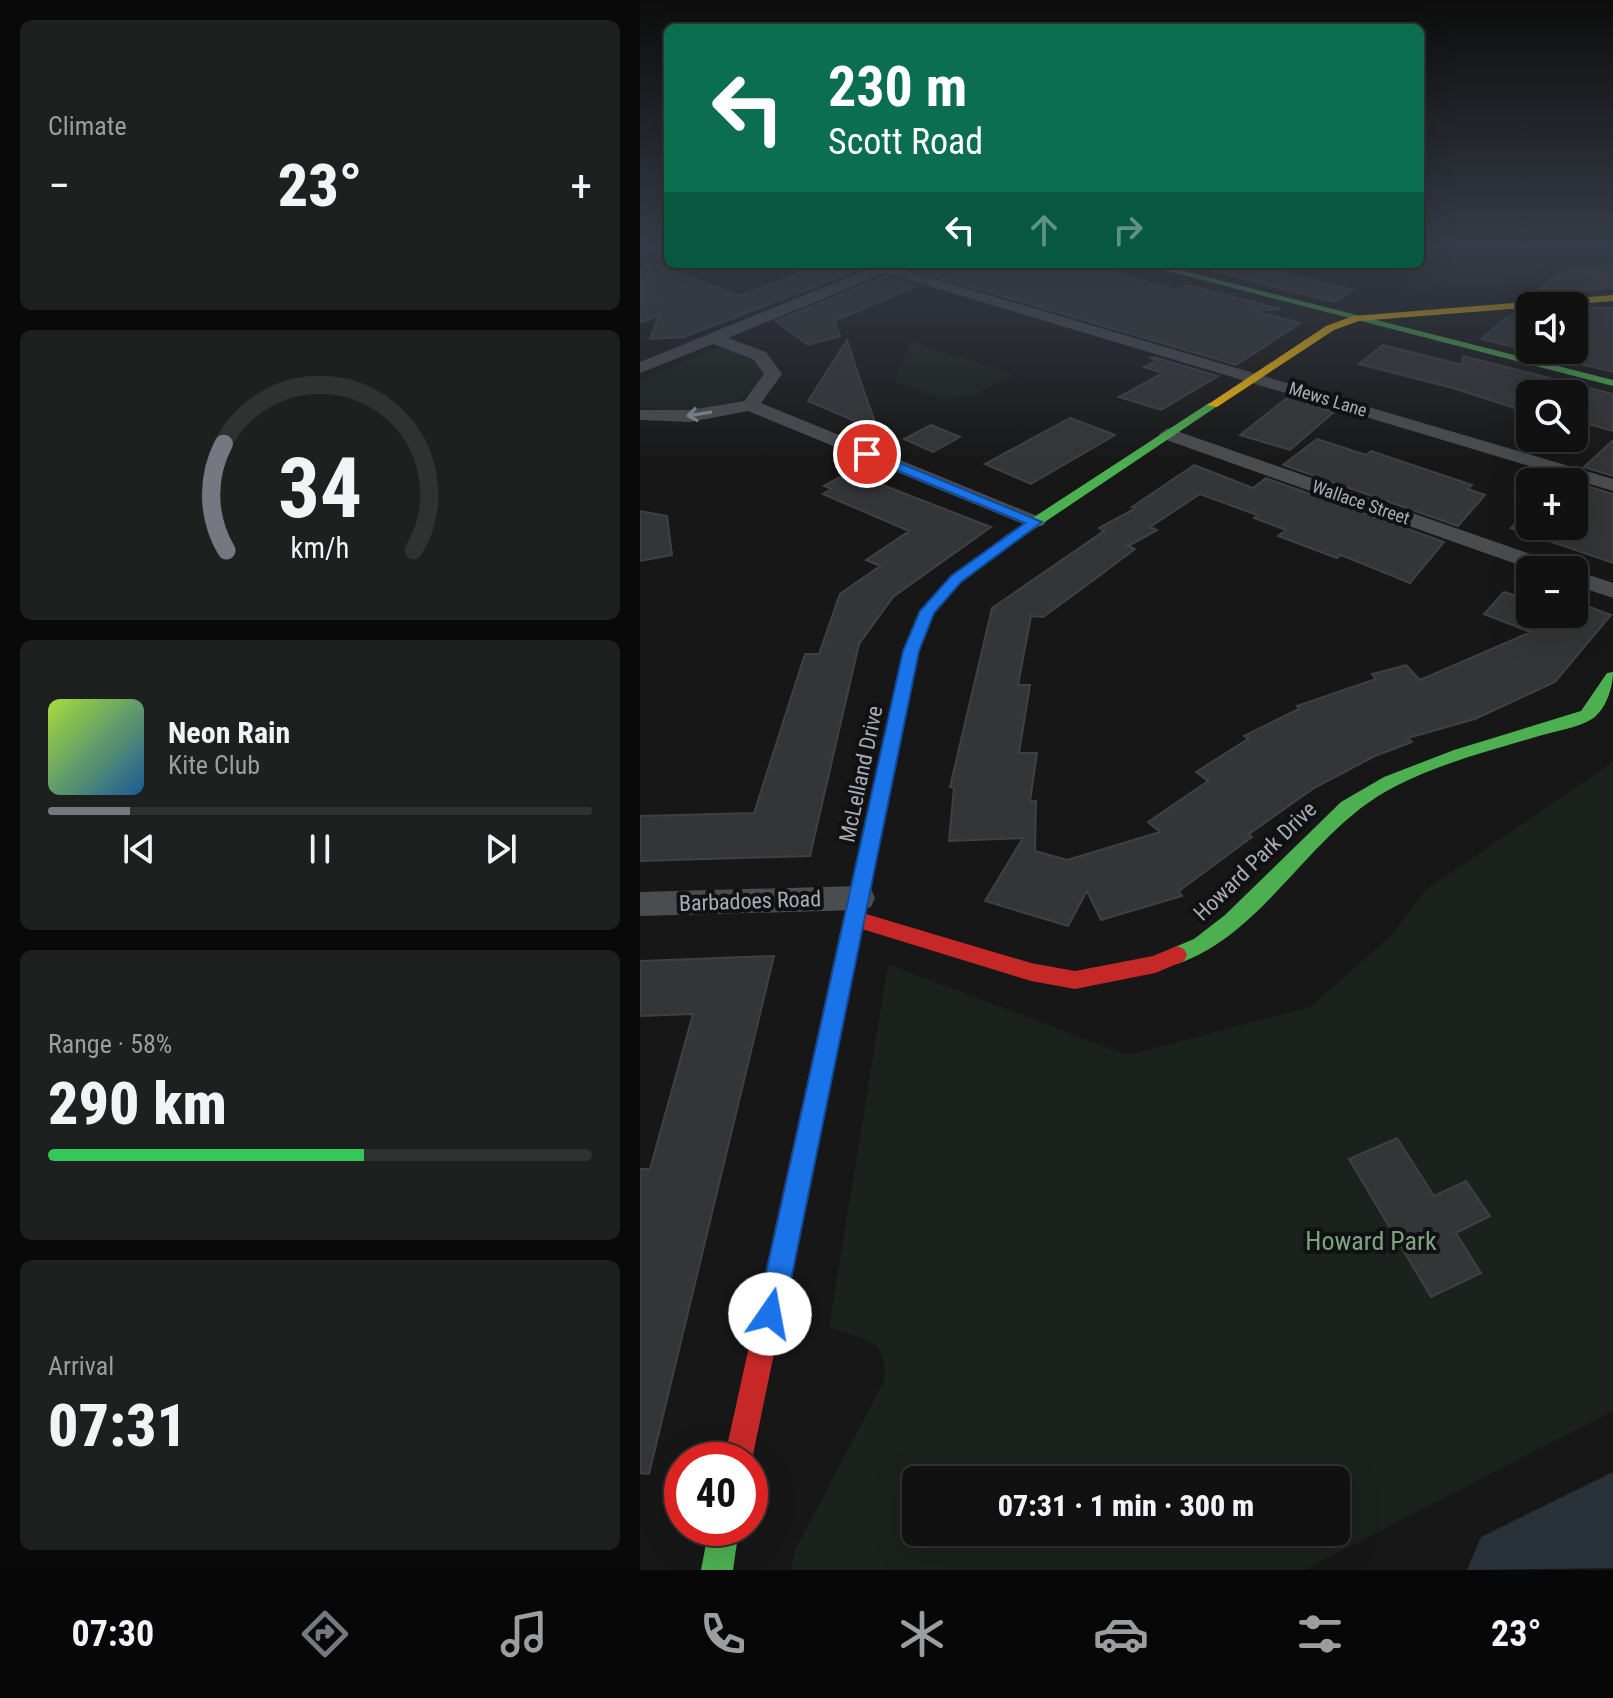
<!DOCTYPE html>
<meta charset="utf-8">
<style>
:root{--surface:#111;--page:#1e1f1f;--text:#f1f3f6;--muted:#9c9d9f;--line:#303131;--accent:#757880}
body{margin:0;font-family:"Roboto Condensed",sans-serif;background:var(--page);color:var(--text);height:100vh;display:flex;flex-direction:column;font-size:30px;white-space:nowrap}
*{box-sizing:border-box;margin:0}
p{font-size:26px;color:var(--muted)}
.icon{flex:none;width:44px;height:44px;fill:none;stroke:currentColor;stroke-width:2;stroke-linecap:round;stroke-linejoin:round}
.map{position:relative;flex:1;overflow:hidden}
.sheet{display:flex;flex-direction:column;gap:20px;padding:20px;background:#090909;width:640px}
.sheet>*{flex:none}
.banner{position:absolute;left:24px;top:24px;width:760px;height:244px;border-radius:12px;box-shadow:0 8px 32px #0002,0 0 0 2px var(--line);background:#0b6e4f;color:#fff;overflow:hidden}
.fabs{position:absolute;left:876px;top:292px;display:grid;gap:16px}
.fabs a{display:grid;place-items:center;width:72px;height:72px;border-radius:12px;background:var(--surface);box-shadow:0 8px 32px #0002,0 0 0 2px var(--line);font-size:40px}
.speed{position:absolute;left:24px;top:1442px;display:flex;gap:16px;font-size:40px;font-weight:700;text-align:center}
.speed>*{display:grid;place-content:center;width:104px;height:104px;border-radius:50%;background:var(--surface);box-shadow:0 8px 32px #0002,0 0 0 2px var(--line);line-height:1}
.speed .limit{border:12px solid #d22;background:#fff;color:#111}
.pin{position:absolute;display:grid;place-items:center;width:68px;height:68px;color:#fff;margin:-34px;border:4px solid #fff;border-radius:50%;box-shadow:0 2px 8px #0007}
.me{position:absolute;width:88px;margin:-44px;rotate:12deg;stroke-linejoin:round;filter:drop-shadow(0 0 6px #0008)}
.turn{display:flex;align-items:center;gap:28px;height:168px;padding:0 32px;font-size:36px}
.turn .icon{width:104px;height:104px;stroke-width:2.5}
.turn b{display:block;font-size:56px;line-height:68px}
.lanes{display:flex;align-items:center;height:76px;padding:0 32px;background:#0003;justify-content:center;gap:40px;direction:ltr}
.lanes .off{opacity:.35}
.big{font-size:60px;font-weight:800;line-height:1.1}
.sheet .tile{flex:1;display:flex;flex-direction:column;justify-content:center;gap:12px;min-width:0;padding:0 28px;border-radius:12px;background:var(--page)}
.sheet .dial{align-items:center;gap:0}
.dial svg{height:208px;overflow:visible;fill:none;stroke:var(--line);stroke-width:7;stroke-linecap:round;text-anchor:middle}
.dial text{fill:var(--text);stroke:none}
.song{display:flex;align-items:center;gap:24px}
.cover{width:96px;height:96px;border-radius:12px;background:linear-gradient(135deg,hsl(80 70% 55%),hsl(210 70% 35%))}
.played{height:8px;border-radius:4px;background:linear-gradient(90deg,var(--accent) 15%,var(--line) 15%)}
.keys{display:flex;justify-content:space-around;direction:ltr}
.heat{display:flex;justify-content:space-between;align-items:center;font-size:44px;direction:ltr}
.charge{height:12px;border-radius:6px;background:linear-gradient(90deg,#34c759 58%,var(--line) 0)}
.trip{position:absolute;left:262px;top:1466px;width:448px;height:80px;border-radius:12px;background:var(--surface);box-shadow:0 8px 32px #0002,0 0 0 2px var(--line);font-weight:800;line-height:80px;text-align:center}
.menu{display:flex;height:128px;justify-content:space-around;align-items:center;background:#070707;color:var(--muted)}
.menu .icon{width:56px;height:56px}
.menu .on{color:var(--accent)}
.menu b{font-size:36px;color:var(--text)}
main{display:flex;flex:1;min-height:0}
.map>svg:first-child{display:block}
</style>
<main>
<section class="sheet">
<div class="tile"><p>Climate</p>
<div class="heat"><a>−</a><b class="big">23°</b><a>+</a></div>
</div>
<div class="tile dial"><svg viewBox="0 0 100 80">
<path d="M14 69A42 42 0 1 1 86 69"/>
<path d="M14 69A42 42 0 0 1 13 28" stroke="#757880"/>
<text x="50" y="56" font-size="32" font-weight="700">34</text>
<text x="50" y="72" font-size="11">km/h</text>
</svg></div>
<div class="tile">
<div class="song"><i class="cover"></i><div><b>Neon Rain</b><p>Kite Club</p></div></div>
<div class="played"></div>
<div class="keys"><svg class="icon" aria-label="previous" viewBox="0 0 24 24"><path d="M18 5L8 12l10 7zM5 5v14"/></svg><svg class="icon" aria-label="pause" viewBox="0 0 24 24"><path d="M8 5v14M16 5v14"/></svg><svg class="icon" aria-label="next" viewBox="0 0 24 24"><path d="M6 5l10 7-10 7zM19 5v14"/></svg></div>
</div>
<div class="tile"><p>Range · 58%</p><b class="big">290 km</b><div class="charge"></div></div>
<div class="tile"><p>Arrival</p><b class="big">07:31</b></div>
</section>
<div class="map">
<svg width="973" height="1570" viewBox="0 0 973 1570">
<rect width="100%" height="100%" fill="#171717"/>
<!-- green -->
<path fill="#1b211c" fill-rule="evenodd" d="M271 341 372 374 327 399 318 396 307 401 255 381Z
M81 346 121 364 122 380 100 400 53 411 0 408V382Z
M973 762V1411L664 1570H151L154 1552 244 1381C249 1338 223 1340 189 1327L248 964 487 1055 670 1007 753 934 784 891ZM276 1480H696V1532H276Z"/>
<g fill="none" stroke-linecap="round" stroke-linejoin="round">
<!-- river -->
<path fill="#2a3239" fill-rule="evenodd" d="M973 1472V1568L827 1570 841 1537Z"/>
</g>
<!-- building -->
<path fill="#343537" stroke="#3f4043" stroke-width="2" d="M14 264 100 296 182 264H233L44 337 10 339 19 315 0 323V269Z
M264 264H442L537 290 547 285 641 309 614 311 661 323 596 365 263 267Z
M586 264H609L713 290 694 302 573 271Z
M973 267V288L894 294 920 271Z
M245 276 276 286 195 321 200 336 168 345 136 321Z
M934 308H973V372L841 339 868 316 890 314V350H934Z
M207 340 219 377 238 431 168 401Z
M743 345 822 365 823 356 973 394V431L934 420V391L931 394H890V413L813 388 719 364Z
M514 357 578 376 521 410 479 397 523 373 504 367 517 360 511 358Z
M648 397 694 412 650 450 600 435Z
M430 418 475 435 391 484 345 464Z
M291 425 320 437 293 452 264 439Z
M677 439 726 455 731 451 832 485 828 489 845 495 818 526 643 465Z
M973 440V476L944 467Z
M554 465 613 488 626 478 804 542 770 583 701 555 697 558 638 536 646 530 614 518 617 515 560 494 510 527 517 530 488 546 495 549 447 585 403 617 391 616 378 685H390L379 753H397L390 801H396L395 851 427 860 520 832 508 822 568 781 556 772 608 739 604 736 659 709 657 706 736 679 732 674 766 665 780 680 891 632 844 614 864 592 877 596 884 588 890 590V614H934V601L971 615 915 682 835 719 768 738 772 742 735 756 674 788 609 834 612 837 539 891 542 896 461 920 447 891 428 926 345 901 383 838 309 841 314 788 310 787 352 608 464 531 459 528 496 508 492 507Z
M209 472 351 527 253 597 219 644 170 856 0 861V816L114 813 165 654H179L200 594 240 566 226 560 269 531 183 494 191 489 184 486Z
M934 482 973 494V563L871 528 890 509V526H934Z
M0 511 27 516 32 555 0 561Z
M134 956 9 1474 0 1473V1169H10L53 1014 0 1016V961Z
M757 1138 794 1196 826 1181 850 1216 816 1233 841 1273 791 1297 709 1159Z"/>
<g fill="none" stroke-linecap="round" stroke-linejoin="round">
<!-- street -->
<path fill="#4b4c50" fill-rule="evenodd" d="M7 245H27L0 256V247Z
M241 264H261L257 268 973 479V491L245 273 88 338 126 352 142 374 121 403 402 518 406 522 402 526H388L108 411 50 422 0 420V410H50L104 401 124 374 114 360 73 344 0 373V362Z
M528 428 922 565 925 570H893L521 438 519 434Z
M934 570 973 583V598L934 585Z
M220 886 231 889 235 898 231 907 220 910 0 916V892Z"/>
<!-- fast -->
<path fill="#4caf50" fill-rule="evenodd" d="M500 264H516L973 380V386Z
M569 403 579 405 378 540 321 582 294 612 279 651 213 974 209 980 202 983 195 980 191 974 263 651 279 611 311 576 368 534Z
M973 672C973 687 966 710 952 719 938 728 915 731 899 736 852 750 801 763 756 786 671 828 627 933 537 964L530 961 527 955 530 949 554 939 585 915 701 802 744 777 814 750 941 711 967 673Z
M69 1528H99L93 1570H61Z"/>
<!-- slow -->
<path fill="#ffc107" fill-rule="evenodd" d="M973 295V301L719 321 694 330 577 407 567 405 686 326 713 316Z"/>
<!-- jam -->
<path fill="#c62828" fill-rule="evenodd" d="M216 911 391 963 435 971 513 956 537 946 544 949 547 955 544 961 515 973 435 989 391 981 209 925 206 919 209 913Z
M202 965 209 968 213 974 110 1469V1460H84L191 974 195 968Z"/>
</g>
<!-- one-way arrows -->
<defs><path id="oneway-shaft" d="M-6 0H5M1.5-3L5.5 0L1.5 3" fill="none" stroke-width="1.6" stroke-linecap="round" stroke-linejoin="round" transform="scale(2)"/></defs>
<use stroke="#8c9099" href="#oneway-shaft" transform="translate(59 414) rotate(171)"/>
<!-- sky -->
<linearGradient id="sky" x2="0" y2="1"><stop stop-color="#0d0d0d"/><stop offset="0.53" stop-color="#363c47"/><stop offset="1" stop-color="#363c47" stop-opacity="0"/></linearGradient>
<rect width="973" height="465" fill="url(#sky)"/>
<!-- route -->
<path fill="#1a73e8" stroke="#114b97" stroke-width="2" d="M222 451H231L402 522 321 582 294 613 279 651 144 1314 140 1324 130 1328 121 1324 117 1314 263 651 280 611 311 576 385 523 222 456Z"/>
<g text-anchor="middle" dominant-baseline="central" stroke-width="8" stroke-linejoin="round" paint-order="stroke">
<!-- far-street labels -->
<g font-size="18" fill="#a8adb8" stroke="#111113">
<text transform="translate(688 399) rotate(17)">Mews Lane</text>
<text transform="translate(721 502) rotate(19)">Wallace Street</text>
</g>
<!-- street labels -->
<g font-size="22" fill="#a8adb8" stroke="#111113">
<text transform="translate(221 774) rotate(-78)">McLelland Drive</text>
<text transform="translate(615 861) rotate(-44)">Howard Park Drive</text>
<text transform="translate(110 901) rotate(-2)">Barbadoes Road</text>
</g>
<!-- near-park labels -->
<g font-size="26" fill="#7fa381" stroke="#111113">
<text x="731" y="1241">Howard Park</text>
</g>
</g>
</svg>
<div class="fabs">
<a><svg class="icon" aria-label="sound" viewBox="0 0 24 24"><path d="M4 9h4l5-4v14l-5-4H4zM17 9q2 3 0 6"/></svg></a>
<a><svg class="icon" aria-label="search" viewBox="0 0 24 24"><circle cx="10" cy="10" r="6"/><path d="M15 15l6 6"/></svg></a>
<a>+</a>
<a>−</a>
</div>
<div class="speed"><div class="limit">40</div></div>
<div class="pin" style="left:227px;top:454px;background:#d93025"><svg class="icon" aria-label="arrive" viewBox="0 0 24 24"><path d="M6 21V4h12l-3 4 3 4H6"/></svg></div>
<svg class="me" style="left:130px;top:1314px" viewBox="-20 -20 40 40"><circle r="19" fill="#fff"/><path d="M0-13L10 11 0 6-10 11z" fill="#1a73e8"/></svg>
<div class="trip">07:31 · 1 min · 300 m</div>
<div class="banner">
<div class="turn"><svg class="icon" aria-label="left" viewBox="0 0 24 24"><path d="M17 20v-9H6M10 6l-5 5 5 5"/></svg><div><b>230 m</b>Scott Road</div></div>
<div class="lanes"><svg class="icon" aria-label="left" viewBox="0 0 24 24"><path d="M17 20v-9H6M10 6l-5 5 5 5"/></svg><svg class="icon off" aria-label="ahead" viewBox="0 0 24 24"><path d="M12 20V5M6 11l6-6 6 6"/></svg><svg class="icon off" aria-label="right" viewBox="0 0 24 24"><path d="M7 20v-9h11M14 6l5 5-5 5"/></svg></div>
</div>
</div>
</main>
<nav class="menu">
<b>07:30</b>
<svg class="icon on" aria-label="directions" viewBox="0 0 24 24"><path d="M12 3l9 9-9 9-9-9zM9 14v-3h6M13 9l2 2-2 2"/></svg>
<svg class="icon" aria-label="music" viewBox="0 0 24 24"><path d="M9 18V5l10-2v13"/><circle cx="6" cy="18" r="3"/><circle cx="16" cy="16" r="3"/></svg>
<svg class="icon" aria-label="phone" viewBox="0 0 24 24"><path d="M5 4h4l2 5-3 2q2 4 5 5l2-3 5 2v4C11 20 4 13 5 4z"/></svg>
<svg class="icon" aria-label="climate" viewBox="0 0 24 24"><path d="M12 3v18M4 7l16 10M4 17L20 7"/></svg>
<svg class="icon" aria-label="car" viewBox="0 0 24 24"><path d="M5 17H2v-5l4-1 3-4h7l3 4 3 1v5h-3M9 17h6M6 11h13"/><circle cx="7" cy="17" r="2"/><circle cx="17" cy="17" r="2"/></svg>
<svg class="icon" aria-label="filters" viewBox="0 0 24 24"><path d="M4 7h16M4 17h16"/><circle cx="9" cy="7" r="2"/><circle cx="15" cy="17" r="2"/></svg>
<b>23°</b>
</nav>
